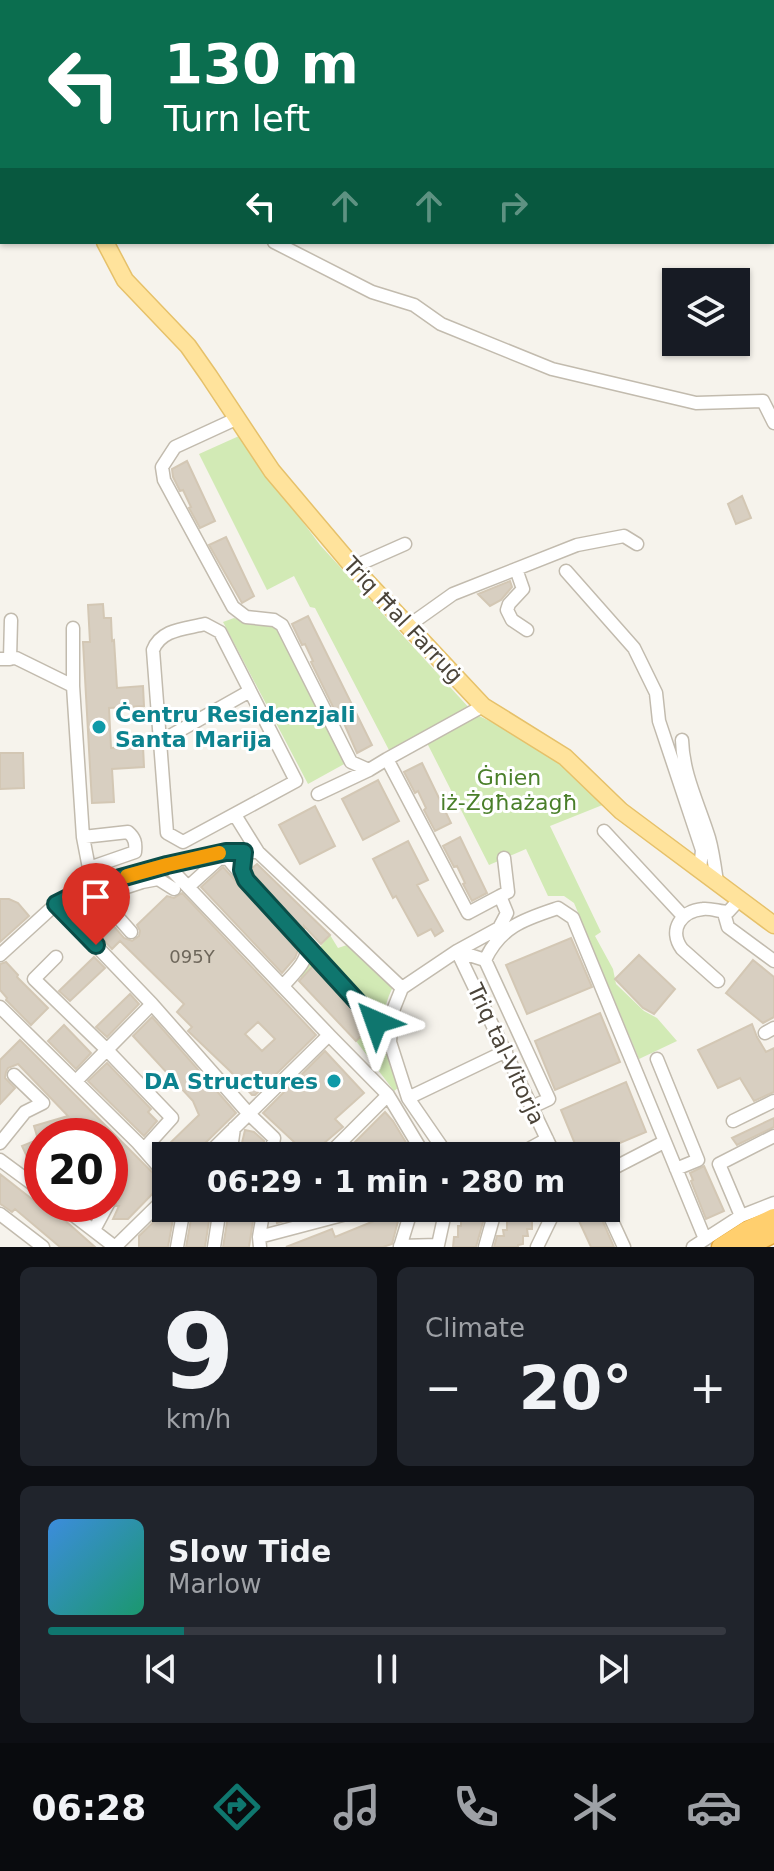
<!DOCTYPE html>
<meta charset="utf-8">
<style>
:root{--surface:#171b24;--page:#20242c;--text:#f1f3f6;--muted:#9ea1a6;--line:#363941;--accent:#0f766e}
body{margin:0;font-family:"DejaVu Sans",sans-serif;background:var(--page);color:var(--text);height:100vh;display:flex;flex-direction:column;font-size:30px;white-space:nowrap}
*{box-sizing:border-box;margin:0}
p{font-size:26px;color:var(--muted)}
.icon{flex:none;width:44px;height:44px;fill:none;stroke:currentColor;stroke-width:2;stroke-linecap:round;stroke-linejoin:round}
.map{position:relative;height:1247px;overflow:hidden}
.sheet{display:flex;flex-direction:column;gap:20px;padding:20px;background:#0d0f14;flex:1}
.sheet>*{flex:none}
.top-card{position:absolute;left:0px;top:0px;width:774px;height:244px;box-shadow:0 2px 6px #0004;background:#0b6e4f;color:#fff;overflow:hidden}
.tools{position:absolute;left:662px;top:268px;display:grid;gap:16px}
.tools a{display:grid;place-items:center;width:88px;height:88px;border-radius:0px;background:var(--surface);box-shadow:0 2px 6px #0004;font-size:40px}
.speed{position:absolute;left:24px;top:1118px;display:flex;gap:16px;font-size:40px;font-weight:700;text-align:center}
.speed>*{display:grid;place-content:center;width:104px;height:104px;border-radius:50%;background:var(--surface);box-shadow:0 2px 6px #0004;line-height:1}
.speed .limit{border:12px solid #d22;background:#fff;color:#111}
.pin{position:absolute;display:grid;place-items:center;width:68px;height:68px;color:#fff;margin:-82px -34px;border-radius:50% 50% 50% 0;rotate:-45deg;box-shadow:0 0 8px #0007}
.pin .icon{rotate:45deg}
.me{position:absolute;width:88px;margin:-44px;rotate:317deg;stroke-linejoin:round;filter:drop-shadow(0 0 6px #0008)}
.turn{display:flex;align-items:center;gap:28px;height:168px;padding:0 32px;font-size:36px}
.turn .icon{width:104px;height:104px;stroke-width:2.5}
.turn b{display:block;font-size:56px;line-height:68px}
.lanes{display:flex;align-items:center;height:76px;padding:0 32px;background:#0003;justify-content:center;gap:40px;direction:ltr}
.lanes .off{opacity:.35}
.big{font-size:60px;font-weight:800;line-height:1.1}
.sheet .tile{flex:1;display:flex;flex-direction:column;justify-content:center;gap:12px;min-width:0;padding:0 28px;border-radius:12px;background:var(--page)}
.sheet .dial{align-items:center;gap:0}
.dial b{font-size:104px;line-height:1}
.song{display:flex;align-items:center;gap:24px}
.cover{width:96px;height:96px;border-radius:12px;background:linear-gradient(135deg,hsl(210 70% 55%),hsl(160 70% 35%))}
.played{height:8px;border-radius:4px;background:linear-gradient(90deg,var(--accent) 20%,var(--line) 20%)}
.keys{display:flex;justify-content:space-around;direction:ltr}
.heat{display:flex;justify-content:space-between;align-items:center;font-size:44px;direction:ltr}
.sheet .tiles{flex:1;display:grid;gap:20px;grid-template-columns:1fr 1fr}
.tile:last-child{grid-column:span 2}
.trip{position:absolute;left:152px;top:1142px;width:468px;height:80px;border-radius:0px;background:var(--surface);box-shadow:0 2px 6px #0004;font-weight:800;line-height:80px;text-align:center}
.tab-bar{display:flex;height:128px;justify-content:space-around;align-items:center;background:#090b0e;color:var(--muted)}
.tab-bar .icon{width:56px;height:56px}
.tab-bar .current{color:var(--accent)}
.tab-bar b{font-size:36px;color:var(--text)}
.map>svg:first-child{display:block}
</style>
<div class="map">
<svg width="774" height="1247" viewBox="0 0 774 1247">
<rect width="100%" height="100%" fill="#f6f3ec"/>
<!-- green -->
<path fill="#d2eab5" d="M239 436 320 545 471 710 390 752 315 608 310 607 294 576 267 590 199 454Z
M234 618 254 624H270L278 628 346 763 308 784 223 622Z
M479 716 524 737 566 765 605 804 550 826 601 932 595 936 613 969 616 984 644 1011 657 1018 677 1041 639 1059 574 903 564 896H548L526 849 489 865 427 743Z
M330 935 338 948 347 945 393 987C374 1024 387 1052 398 1088L394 1091 356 1041 371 1027 349 1005 335 1018 298 974Z"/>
<!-- building -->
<path fill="#d8cfc1" stroke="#d3c7b4" stroke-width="2" fill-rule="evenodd" d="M187 461 215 521 200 528 189 508 191 507 183 490 180 491 173 477 172 469Z
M742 496 751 518 736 524 728 504Z
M226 537 254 596 242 603 209 545Z
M510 581 512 587 501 600 490 606 478 594Z
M103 604 104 618H111L112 641 114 640 117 688 143 686 144 706 109 708 111 748 143 746 144 767 112 769 114 802 92 803 83 642H90L88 605Z
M308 616 372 745 357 753 340 714 337 715 311 662 313 661 305 644 302 645 292 624Z
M0 753H23L24 788 0 789Z
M422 763 451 823 435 831 424 810 426 808 418 791 415 793 404 772Z
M378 780 399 821 363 840 342 799Z
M315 806 335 846 300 864 279 825Z
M460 837 487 893 472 901 463 884 465 883 457 866 454 867 443 846Z
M408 841 428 880 417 885 443 931 435 936 431 929 418 936 396 896 393 898 373 859Z
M257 864 330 935 321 944 304 926V930L254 875 251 869Z
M223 867 298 950 295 958 282 973 201 887Z
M182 893 316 1035 255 1095H252L230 1071 188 1031 192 1027 177 1012 184 1004 120 941 112 949 77 912 84 905 98 919 103 914 124 938 132 941 139 936 140 931 137 925 167 896 174 898ZM258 1022 275 1039 262 1051 245 1034Z
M0 899H9L18 903 29 916 0 942Z
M571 938 592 987 527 1014 506 965Z
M639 955 675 989 654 1014 643 1008 615 979Z
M94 957 105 968 70 1001 59 991Z
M753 960 774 977V1017L763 1023 726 993Z
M6 962 18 975 17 977 48 1008 31 1025 6 1000 7 998 0 990V964Z
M313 966 369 1028 356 1041 299 981Z
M130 994 139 1004 107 1037 96 1027Z
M600 1013 620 1062 555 1090 535 1041Z
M152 1017 236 1113 192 1156H178L168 1145 199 1115 193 1101 133 1036Z
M752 1024 757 1037 766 1052 774 1048V1092L754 1101 740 1078 718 1088 698 1050Z
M64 1025 91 1053 76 1069 48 1041Z
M20 1040 163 1183 128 1219H113L119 1206H116V1184L110 1161V1136H37L34 1126 68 1116 18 1064 8 1068 6 1072 5 1078 15 1088 0 1104V1060Z
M325 1051 364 1093 335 1119 343 1127 309 1156 263 1113Z
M107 1063 151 1109 148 1112 157 1121 144 1136 88 1081Z
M626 1082 646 1132 589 1156H580L561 1110Z
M385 1112 393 1121 410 1149V1156H341Z
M774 1118V1127L737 1145 732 1138Z
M245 1130 254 1132 264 1141 262 1156H239Z
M42 1138V1180L39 1178 32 1157 28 1159 22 1146Z
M704 1166 724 1211 706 1219 691 1181 693 1180 690 1173Z
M0 1174 37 1203 40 1200 42 1204H45L69 1224 95 1247H60L15 1209 12 1212 2 1205 0 1204Z
M168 1208H175L168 1247H139V1236Z
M193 1208H211L205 1247H186Z
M273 1208H332L277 1223Z
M465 1208H487L476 1247H453L454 1237H458V1226H461V1218H465Z
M514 1208H536V1220L532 1221V1229H527L528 1236H523V1244L518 1245V1247H494L497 1236H504L503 1230H507V1221H511V1211H514Z
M573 1208H597L614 1247H591Z
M401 1210 392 1244 383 1247H286L332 1229 335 1237Z
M228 1216 253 1221 249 1247H223Z"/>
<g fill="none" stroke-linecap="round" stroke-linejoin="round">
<defs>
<path id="minor" d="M376 0 379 2
M26 2V0
M772 197 774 198
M274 242 372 292 414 305 441 324 552 369 696 403 763 401 774 423
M238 418 175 447 162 467 164 480 233 607 246 617 274 620 282 625 351 762 369 770 387 759 468 913 500 896 507 913 499 928 457 951 402 988
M353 567 405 544
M516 569 523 589 509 604 507 610 512 620 527 630
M566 571 634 648 656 693 659 721 702 850 700 870
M205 624 220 632 296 781 183 842 167 833 153 650C161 629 185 629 205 624Z
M408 626 453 594 577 545 624 536 637 544
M73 628V686L83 837 94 894 99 896 142 882 158 879 174 889
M0 659 16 658 73 686
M10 659 11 620
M682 740C683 775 699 805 709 838 713 852 715 868 717 882
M161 741 250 691
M387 759 483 706
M318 794 369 770
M235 815 258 852 402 988
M604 831 683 916
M83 837 128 832C135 838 136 843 135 852L89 868
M244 852 242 870 246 880 376 1022
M167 865 329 1035
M188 887 220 858 228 859 244 878
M99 896 131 932
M500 896 508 892 504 858
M56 904 152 1004 249 1114 274 1138 271 1156
M724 913 728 927 774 961
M457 951 555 1156
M457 951 485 960 549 1099 532 1107
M0 955 56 904 92 886 167 865 226 852H258
M56 957 34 979 106 1049 172 1118 144 1149
M485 960C501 926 525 919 558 908L573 918 705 1239
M718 981 682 949C668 930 681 911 703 909 711 908 720 912 728 912L740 899
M283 986C292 975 308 962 307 947
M402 988 392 1013 390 1042 408 1098 448 1156
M0 1007 138 1143 166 1175
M765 1033 774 1028
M657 1059 698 1160 676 1169
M76 1081 152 1004
M408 1098 506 1051
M733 1121 774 1101
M0 1143 25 1112 43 1103 14 1075
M206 1156 329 1035 388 1095 420 1148 419 1156
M230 1156 234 1128
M327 1156 388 1095
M516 1156 547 1139
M0 1160 42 1191
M606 1172 664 1142
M59 1204 115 1247
M231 1208 263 1214
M606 1208 624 1247
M0 1214 43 1247
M741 1216 719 1164 774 1136
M94 1230 108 1204
M259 1237 369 1208
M400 1246 438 1245 445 1213 428 1208
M115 1247 166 1197
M177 1247 184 1208
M214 1247 220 1208
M260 1247 259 1237 264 1208
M400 1247 412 1208
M485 1247 496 1208
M537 1247 556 1208
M693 1247 741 1216 774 1203"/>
<path id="major" d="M0 115 2 116
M105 242 125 280 188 346 209 376 272 471 353 567 483 706 565 757 621 811 774 925"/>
<path id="highway" d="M721 1247 746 1231 774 1218
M746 1247 774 1233"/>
</defs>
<!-- minor casing -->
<use href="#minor" stroke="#c2bbae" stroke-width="15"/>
<!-- major casing -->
<use href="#major" stroke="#e6c16a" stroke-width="19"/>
<!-- highway casing -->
<use href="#highway" stroke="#e0a43c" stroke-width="21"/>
<!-- minor -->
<use href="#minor" stroke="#fff" stroke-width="12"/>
<!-- major -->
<use href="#major" stroke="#ffe39c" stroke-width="16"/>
<!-- highway -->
<use href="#highway" stroke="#ffcf6e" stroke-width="18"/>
</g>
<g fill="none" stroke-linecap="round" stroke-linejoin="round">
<defs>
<path id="route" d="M96 945 56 904 92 886 167 865 226 852H244L242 870 246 880 376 1022"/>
</defs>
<!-- route casing -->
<use href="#route" stroke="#0a4d48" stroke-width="20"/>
<!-- route -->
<use href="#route" stroke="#0f766e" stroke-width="14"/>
<!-- slow -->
<path stroke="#f59e0b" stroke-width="14" d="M127 876 167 865 219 853"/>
</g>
<!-- markers -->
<g fill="#0f9aa8" stroke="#fff" stroke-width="3">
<circle cx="99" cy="727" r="8"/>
<circle cx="334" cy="1081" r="8"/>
</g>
<g text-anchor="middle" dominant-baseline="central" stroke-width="6" stroke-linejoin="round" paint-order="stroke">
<!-- number labels -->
<g font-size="18" fill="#6e675b">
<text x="192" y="956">095Y</text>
</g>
<!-- street labels -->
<g font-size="22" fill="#4b4439" stroke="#fff">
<text transform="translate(403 620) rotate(47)">Triq Ħal Farruġ</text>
<text transform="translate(506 1054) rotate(65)">Triq tal-Vitorja</text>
</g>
<!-- culture labels -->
<g font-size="22" font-weight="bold" fill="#0d838f" stroke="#fff" text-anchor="start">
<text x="115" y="714">Ċentru Residenzjali<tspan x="115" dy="25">Santa Marija</tspan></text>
<text x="318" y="1081" text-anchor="end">DA Structures</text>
</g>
<!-- park labels -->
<g font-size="22" fill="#4a7f2a" stroke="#fff">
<text x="509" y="777">Ġnien<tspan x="509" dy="25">iż-Żgħażagħ</tspan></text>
</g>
</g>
</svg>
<div class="tools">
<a><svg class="icon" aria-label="layers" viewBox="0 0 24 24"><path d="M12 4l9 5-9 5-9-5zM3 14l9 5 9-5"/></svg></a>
</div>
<div class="speed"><div class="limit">20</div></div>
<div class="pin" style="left:96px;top:945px;background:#d93025"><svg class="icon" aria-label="arrive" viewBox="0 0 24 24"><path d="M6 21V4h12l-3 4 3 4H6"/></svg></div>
<svg class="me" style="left:376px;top:1022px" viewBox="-20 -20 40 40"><path d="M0-17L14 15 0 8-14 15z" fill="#0f766e" stroke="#fff" stroke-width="4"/></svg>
<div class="trip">06:29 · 1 min · 280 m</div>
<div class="top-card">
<div class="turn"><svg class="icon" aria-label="left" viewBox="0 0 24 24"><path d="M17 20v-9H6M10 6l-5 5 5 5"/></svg><div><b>130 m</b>Turn left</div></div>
<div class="lanes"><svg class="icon" aria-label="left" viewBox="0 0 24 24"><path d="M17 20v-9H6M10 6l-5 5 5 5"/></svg><svg class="icon off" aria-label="ahead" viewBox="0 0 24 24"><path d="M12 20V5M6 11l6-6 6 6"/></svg><svg class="icon off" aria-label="ahead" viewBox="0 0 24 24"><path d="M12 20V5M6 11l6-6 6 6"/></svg><svg class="icon off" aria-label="right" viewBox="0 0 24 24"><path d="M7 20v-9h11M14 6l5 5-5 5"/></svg></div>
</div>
</div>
<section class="sheet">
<div class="tiles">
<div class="tile dial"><b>9</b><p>km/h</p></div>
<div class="tile"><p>Climate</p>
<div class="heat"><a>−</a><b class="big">20°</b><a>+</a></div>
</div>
<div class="tile">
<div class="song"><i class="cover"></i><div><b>Slow Tide</b><p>Marlow</p></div></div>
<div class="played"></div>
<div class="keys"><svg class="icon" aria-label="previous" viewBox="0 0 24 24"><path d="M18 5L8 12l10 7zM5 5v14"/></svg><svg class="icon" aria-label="pause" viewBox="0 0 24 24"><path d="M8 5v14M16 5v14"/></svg><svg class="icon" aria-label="next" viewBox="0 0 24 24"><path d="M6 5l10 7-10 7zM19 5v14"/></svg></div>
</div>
</div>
</section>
<nav class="tab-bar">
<b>06:28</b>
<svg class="icon current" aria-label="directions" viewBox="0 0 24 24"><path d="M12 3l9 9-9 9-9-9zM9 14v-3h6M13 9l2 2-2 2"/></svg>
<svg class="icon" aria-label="music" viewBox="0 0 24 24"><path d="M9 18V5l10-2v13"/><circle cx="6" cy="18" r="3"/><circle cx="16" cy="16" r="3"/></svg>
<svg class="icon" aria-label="phone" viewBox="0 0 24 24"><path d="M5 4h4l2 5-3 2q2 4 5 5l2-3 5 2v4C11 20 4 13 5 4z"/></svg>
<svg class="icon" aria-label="climate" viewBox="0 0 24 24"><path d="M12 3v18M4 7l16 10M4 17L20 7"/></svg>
<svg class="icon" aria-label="car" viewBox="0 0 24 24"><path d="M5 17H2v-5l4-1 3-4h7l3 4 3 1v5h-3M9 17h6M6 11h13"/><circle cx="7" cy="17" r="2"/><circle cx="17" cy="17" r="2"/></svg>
</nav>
